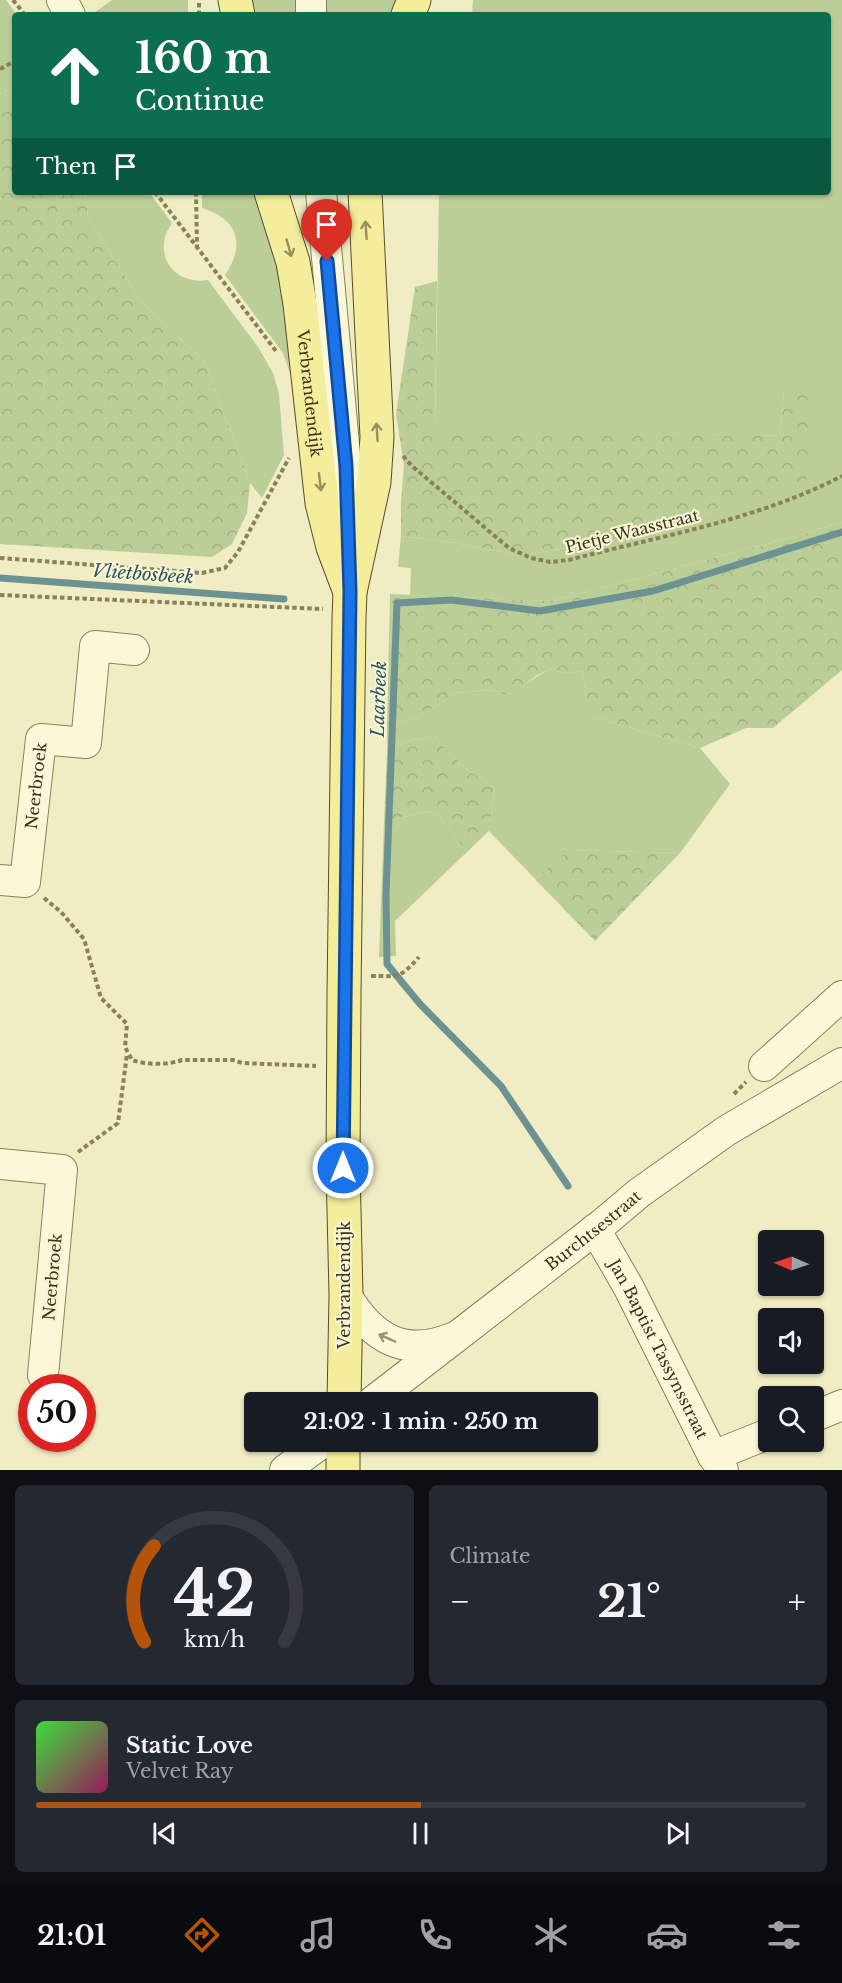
<!DOCTYPE html>
<meta charset="utf-8">
<style>
:root{--surface:#171b24;--page:#242831;--text:#f1f3f6;--muted:#9ea1a6;--line:#363941;--accent:#b45309}
body{margin:0;font-family:"Libre Baskerville",serif;background:var(--page);color:var(--text);height:100vh;display:flex;flex-direction:column;font-size:22px;white-space:nowrap}
*{box-sizing:border-box;margin:0}
p{font-size:20px;color:var(--muted)}
.icon{flex:none;width:33px;height:33px;fill:none;stroke:currentColor;stroke-width:2;stroke-linecap:round;stroke-linejoin:round}
.map{position:relative;height:1470px;overflow:hidden}
.sheet{display:flex;flex-direction:column;gap:15px;padding:15px;background:#0d0f14;flex:1}
.sheet>*{flex:none}
.top-card{position:absolute;left:12px;top:12px;width:819px;height:183px;border-radius:6px;box-shadow:0 2px 4px #0004;background:#0b6e4f;color:#fff;overflow:hidden}
.needle{width:39px;rotate:272deg}
.fabs{position:absolute;left:758px;top:1230px;display:grid;gap:12px}
.fabs a{display:grid;place-items:center;width:66px;height:66px;border-radius:6px;background:var(--surface);box-shadow:0 2px 4px #0004;font-size:30px}
.speed{position:absolute;left:18px;top:1374px;display:flex;gap:12px;font-size:30px;font-weight:700;text-align:center}
.speed>*{display:grid;place-content:center;width:78px;height:78px;border-radius:50%;background:var(--surface);box-shadow:0 2px 4px #0004;line-height:1}
.speed .limit{border:9px solid #d22;background:#fff;color:#111}
.pin{position:absolute;display:grid;place-items:center;width:51px;height:51px;color:#fff;margin:-62px -26px;border-radius:50% 50% 50% 0;rotate:-45deg;box-shadow:0 0 6px #0007}
.pin .icon{rotate:45deg}
.me{position:absolute;width:66px;margin:-33px;rotate:0deg;stroke-linejoin:round;filter:drop-shadow(0 0 4px #0008)}
.turn{display:flex;align-items:center;gap:21px;height:126px;padding:0 24px;font-size:27px}
.turn .icon{width:78px;height:78px;stroke-width:2.5}
.turn b{display:block;font-size:42px;line-height:51px}
.then{display:flex;align-items:center;height:57px;padding:0 24px;background:#0003;gap:12px;font-size:22px}
.big{font-size:45px;font-weight:800;line-height:1.1}
.sheet .tile{flex:1;display:flex;flex-direction:column;justify-content:center;gap:9px;min-width:0;padding:0 21px;border-radius:9px;background:var(--page)}
.sheet .dial{align-items:center;gap:0}
.dial svg{height:156px;overflow:visible;fill:none;stroke:var(--line);stroke-width:7;stroke-linecap:round;text-anchor:middle}
.dial text{fill:var(--text);stroke:none}
.song{display:flex;align-items:center;gap:18px}
.cover{width:72px;height:72px;border-radius:9px;background:linear-gradient(135deg,hsl(120 70% 55%),hsl(330 70% 35%))}
.played{height:6px;border-radius:3px;background:linear-gradient(90deg,var(--accent) 50%,var(--line) 50%)}
.keys{display:flex;justify-content:space-around;direction:ltr}
.heat{display:flex;justify-content:space-between;align-items:center;font-size:33px;direction:ltr}
.sheet .tiles{flex:1;display:grid;gap:15px;grid-template-columns:1fr 1fr}
.tile:last-child{grid-column:span 2}
.trip{position:absolute;left:244px;top:1392px;width:354px;height:60px;border-radius:6px;background:var(--surface);box-shadow:0 2px 4px #0004;font-weight:800;line-height:60px;text-align:center}
.tab-bar{display:flex;height:96px;justify-content:space-around;align-items:center;background:#090b0e;color:var(--muted)}
.tab-bar .icon{width:42px;height:42px}
.tab-bar .on{color:var(--accent)}
.tab-bar b{font-size:27px;color:var(--text)}
.map>svg:first-child{display:block}
</style>
<div class="map">
<svg width="842" height="1470" viewBox="0 0 842 1470">
<defs>
<pattern id="forest-crowns" width="20" height="18" patternUnits="userSpaceOnUse" patternTransform="scale(1.5)"><rect width="20" height="18" fill="#bbce97"/><path d="M2 6a3 3 0 1 1 6 0M12 15a3 3 0 1 1 6 0" fill="none" stroke="#a2b182"/></pattern>
</defs>
<rect width="100%" height="100%" fill="#f0edc4"/>
<!-- grass -->
<path fill="#bbce97" d="M0 0H6L17 15H15V94L0 88Z
M112 0H188V15H91Z
M241 0H405L399 15H244Z
M473 0H842V522L797 536 552 601 410 595 411 568 398 567 401 536 456 543 521 556 577 546 698 516 809 478 784 391 780 436 435 428 439 192H828V15H472Z
M85 192H149L172 223C170 227 166 232 165 237 158 264 181 285 208 280L258 347 273 373 279 394 284 455 262 498 250 483 204 361 141 301 88 218Z
M202 192H260L278 238 295 388 283 353 225 275C246 244 238 219 202 208Z
M549 670 567 673 582 671 586 695 594 717 700 748 730 784 680 853 570 850 535 879 489 831 495 788 465 768 434 737 412 740 387 751V726L417 718 456 693 493 690 506 695C522 688 534 677 549 670Z
M428 811 440 817 467 852 395 921 396 956 379 957 384 822Z"/>
<!-- forest -->
<path fill="url(#forest-crowns)" d="M0 88 15 94V192H85L88 218 141 301 204 361 250 483 247 513 232 544 212 557 0 544Z
M437 281 435 427 780 436 784 390 810 391 809 479 698 516 577 546 521 556 456 543 401 536V502L404 466 396 414 415 287Z
M842 522V670L773 728H746L700 748 594 717C586 703 585 687 582 671L567 673 549 670 537 675 518 690 506 695 493 690 456 693 417 718 387 726 390 594 552 601 797 536Z
M434 737 465 768 495 788 489 831 467 852 440 817 428 811 384 822 387 751 412 740Z
M569 850 680 853 595 941 535 879Z"/>
<g fill="none" stroke-linecap="round" stroke-linejoin="round">
<!-- stream -->
<path stroke="#6c9291" stroke-width="7" d="M0 578 284 599
M568 1186 501 1086 420 1004 387 964 386 895 397 603 451 600 540 611 653 591 842 532"/>
<defs>
<g id="minor">
<path d="M62 0 70 15"/>
<path d="M311 0V15"/>
<path d="M321 192 346 466 349 562"/>
<path id="s1" d="M0 880 25 882 41 739 86 743 95 646 134 650"/>
<path d="M764 1066 842 996"/>
<path d="M0 1164 62 1170 43 1375"/>
<path id="s2" d="M595 1229 629 1288 713 1456 723 1470"/>
<path d="M346 1295C371 1337 403 1358 452 1338"/>
<path id="s3" d="M372 1402 601 1225 639 1193 726 1131 842 1063"/>
<path d="M813 1417 842 1405"/>
<path d="M713 1456 768 1434"/>
<path d="M285 1470 323 1442"/>
</g>
<g id="major">
<path d="M235 0 238 15"/>
<path d="M408 15 414 0"/>
<path id="s4" d="M271 192 293 262 300 304 322 503 333 547 350 592"/>
<path d="M344 1402 346 1295 343 1168 344 994 349 619 350 592 374 482 377 437 365 192"/>
<path d="M343 1470V1442"/>
</g>
</defs>
<!-- minor casing -->
<use href="#minor" stroke="#8b8059" stroke-width="32"/>
<!-- major casing -->
<use href="#major" stroke="#594c2e" stroke-width="35"/>
<!-- path -->
<path stroke="#8b8059" stroke-width="4" stroke-dasharray="4.5 3" stroke-linecap="butt" d="M13 0 25 15
M199 15V0
M0 69 15 61
M155 192 276 351
M196 192 197 247
M403 456 412 466 509 548 531 558 550 562 569 560C660 536 757 520 842 476
M0 558 202 573 225 568 238 552 289 458
M0 595 323 609
M44 898 61 912 84 939 101 998 127 1024 125 1047 132 1060C146 1065 168 1065 182 1060H233L242 1063 316 1066
M371 976C400 976 399 979 419 957
M734 1094 746 1082
M78 1152 118 1123 127 1054"/>
<!-- minor -->
<use href="#minor" stroke="#faf8d8" stroke-width="30"/>
<!-- major -->
<use href="#major" stroke="#f4ed9b" stroke-width="33"/>
</g>
<!-- one-way arrows -->
<defs><path id="oneway-shaft" d="M-6 0H5M1.5-3L5.5 0L1.5 3" fill="none" stroke-width="1.6" stroke-linecap="round" stroke-linejoin="round" transform="scale(1.5)"/></defs>
<g stroke="#98905c">
<use href="#oneway-shaft" transform="translate(366 230) rotate(-94)"/>
<use href="#oneway-shaft" transform="translate(289 248) rotate(74)"/>
<use href="#oneway-shaft" transform="translate(377 432) rotate(-94)"/>
<use href="#oneway-shaft" transform="translate(320 482) rotate(83)"/>
</g>
<use stroke="#9a967b" href="#oneway-shaft" transform="translate(387 1338) rotate(-156)"/>
<g fill="none" stroke-linecap="round" stroke-linejoin="round">
<defs>
<path id="route" d="M327 261 346 466 350 592 343 1168"/>
</defs>
<!-- route casing -->
<use href="#route" stroke="#114b97" stroke-width="15"/>
<!-- route -->
<use href="#route" stroke="#1a73e8" stroke-width="10"/>
</g>
<g text-anchor="middle" dominant-baseline="central" stroke-width="4.5" stroke-linejoin="round" paint-order="stroke">
<!-- street labels -->
<g font-size="16" fill="#3b331e" stroke="#f7f5d4">
<text stroke="none"><textPath href="#s4" startOffset="206">Verbrandendijk</textPath></text>
<text transform="translate(632 531) rotate(-14)">Pietje Waasstraat</text>
<text stroke="none"><textPath href="#s1" startOffset="122">Neerbroek</textPath></text>
<text stroke="none"><textPath href="#s3" startOffset="280">Burchtsestraat</textPath></text>
<text transform="translate(52 1277) rotate(-85)">Neerbroek</text>
<text transform="translate(344 1285) rotate(-90)">Verbrandendijk</text>
<text stroke="none"><textPath href="#s2" startOffset="136">Jan Baptist Tassynsstraat</textPath></text>
</g>
<!-- water labels -->
<g font-size="18" font-style="italic" fill="#2d535b" stroke="#f7f5d4">
<text transform="translate(143 574) rotate(4)">Vlietbosbeek</text>
<text transform="translate(379 699) rotate(-88)">Laarbeek</text>
</g>
</g>
</svg>
<div class="fabs">
<a><svg class="needle" viewBox="-14 -14 28 28"><path d="M0-13l5 13h-10z" fill="#e53935"/><path d="M0 13l5-13h-10z" fill="#9ea1a6"/></svg></a>
<a><svg class="icon" aria-label="sound" viewBox="0 0 24 24"><path d="M4 9h4l5-4v14l-5-4H4zM17 9q2 3 0 6"/></svg></a>
<a><svg class="icon" aria-label="search" viewBox="0 0 24 24"><circle cx="10" cy="10" r="6"/><path d="M15 15l6 6"/></svg></a>
</div>
<div class="speed"><div class="limit">50</div></div>
<div class="pin" style="left:327px;top:261px;background:#d93025"><svg class="icon" aria-label="arrive" viewBox="0 0 24 24"><path d="M6 21V4h12l-3 4 3 4H6"/></svg></div>
<svg class="me" style="left:343px;top:1168px" viewBox="-20 -20 40 40"><circle r="17" fill="#1a73e8" stroke="#fff" stroke-width="3"/><path d="M0-11L8 9 0 5-8 9z" fill="#fff"/></svg>
<div class="trip">21:02 · 1 min · 250 m</div>
<div class="top-card">
<div class="turn"><svg class="icon" aria-label="ahead" viewBox="0 0 24 24"><path d="M12 20V5M6 11l6-6 6 6"/></svg><div><b>160 m</b>Continue</div></div>
<div class="then">Then<svg class="icon" aria-label="arrive" viewBox="0 0 24 24"><path d="M6 21V4h12l-3 4 3 4H6"/></svg></div>
</div>
</div>
<section class="sheet">
<div class="tiles">
<div class="tile dial"><svg viewBox="0 0 100 80">
<path d="M14 69A42 42 0 1 1 86 69"/>
<path d="M14 69A42 42 0 0 1 19 20" stroke="#b45309"/>
<text x="50" y="56" font-size="32" font-weight="700">42</text>
<text x="50" y="72" font-size="11">km/h</text>
</svg></div>
<div class="tile"><p>Climate</p>
<div class="heat"><a>−</a><b class="big">21°</b><a>+</a></div>
</div>
<div class="tile">
<div class="song"><i class="cover"></i><div><b>Static Love</b><p>Velvet Ray</p></div></div>
<div class="played"></div>
<div class="keys"><svg class="icon" aria-label="previous" viewBox="0 0 24 24"><path d="M18 5L8 12l10 7zM5 5v14"/></svg><svg class="icon" aria-label="pause" viewBox="0 0 24 24"><path d="M8 5v14M16 5v14"/></svg><svg class="icon" aria-label="next" viewBox="0 0 24 24"><path d="M6 5l10 7-10 7zM19 5v14"/></svg></div>
</div>
</div>
</section>
<nav class="tab-bar">
<b>21:01</b>
<svg class="icon on" aria-label="directions" viewBox="0 0 24 24"><path d="M12 3l9 9-9 9-9-9zM9 14v-3h6M13 9l2 2-2 2"/></svg>
<svg class="icon" aria-label="music" viewBox="0 0 24 24"><path d="M9 18V5l10-2v13"/><circle cx="6" cy="18" r="3"/><circle cx="16" cy="16" r="3"/></svg>
<svg class="icon" aria-label="phone" viewBox="0 0 24 24"><path d="M5 4h4l2 5-3 2q2 4 5 5l2-3 5 2v4C11 20 4 13 5 4z"/></svg>
<svg class="icon" aria-label="climate" viewBox="0 0 24 24"><path d="M12 3v18M4 7l16 10M4 17L20 7"/></svg>
<svg class="icon" aria-label="car" viewBox="0 0 24 24"><path d="M5 17H2v-5l4-1 3-4h7l3 4 3 1v5h-3M9 17h6M6 11h13"/><circle cx="7" cy="17" r="2"/><circle cx="17" cy="17" r="2"/></svg>
<svg class="icon" aria-label="filters" viewBox="0 0 24 24"><path d="M4 7h16M4 17h16"/><circle cx="9" cy="7" r="2"/><circle cx="15" cy="17" r="2"/></svg>
</nav>
